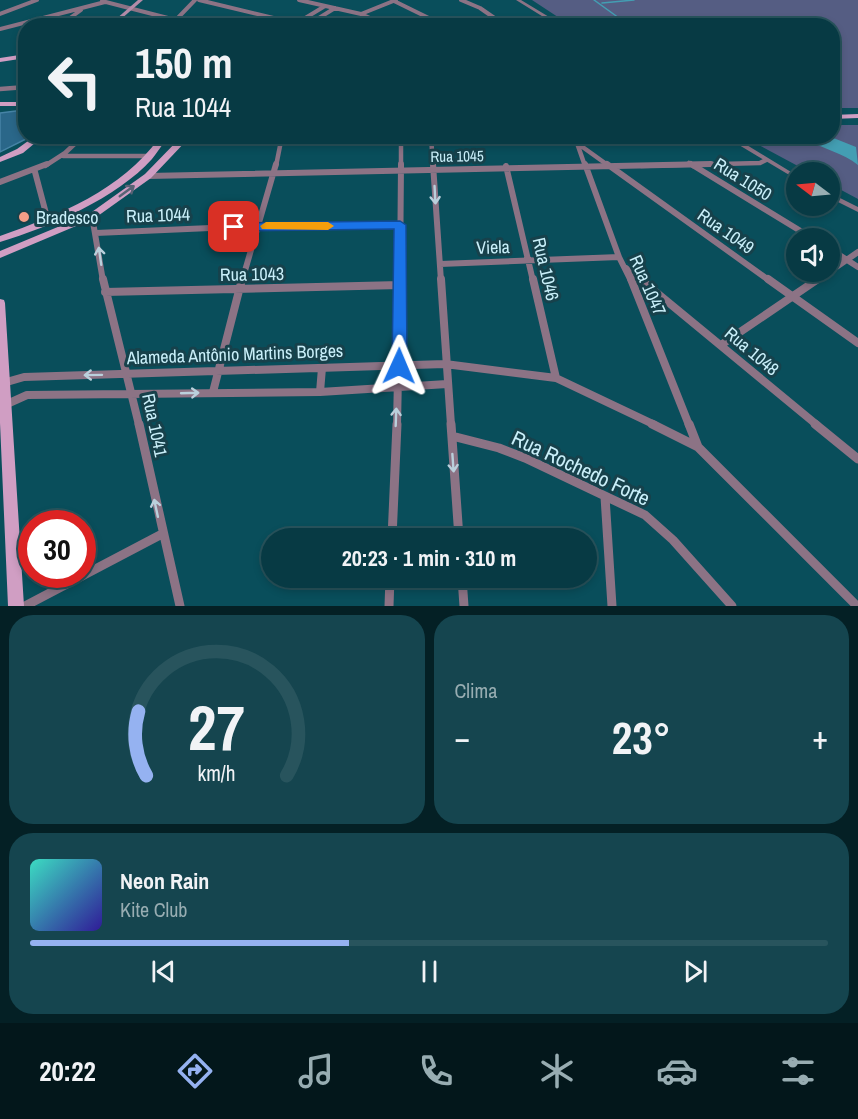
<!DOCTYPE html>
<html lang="pt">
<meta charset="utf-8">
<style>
:root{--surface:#073a44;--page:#15454f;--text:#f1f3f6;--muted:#98adb2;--line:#28545d;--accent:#95b2f1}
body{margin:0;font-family:"Archivo Narrow",sans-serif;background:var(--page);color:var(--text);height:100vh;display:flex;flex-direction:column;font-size:22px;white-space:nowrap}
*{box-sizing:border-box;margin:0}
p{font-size:20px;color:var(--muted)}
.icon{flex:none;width:33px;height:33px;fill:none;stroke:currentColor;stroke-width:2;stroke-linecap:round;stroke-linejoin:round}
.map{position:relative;height:606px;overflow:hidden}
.side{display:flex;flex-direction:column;gap:9px;padding:9px;background:#042025;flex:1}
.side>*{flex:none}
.hud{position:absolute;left:18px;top:18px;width:822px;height:126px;border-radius:24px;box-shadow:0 3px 9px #0003,0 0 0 2px var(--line);background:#073a44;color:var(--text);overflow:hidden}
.needle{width:39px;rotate:286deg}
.controls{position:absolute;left:786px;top:162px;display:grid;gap:12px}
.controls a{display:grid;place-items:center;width:54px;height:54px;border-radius:50%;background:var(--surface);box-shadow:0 3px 9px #0003,0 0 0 2px var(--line);font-size:30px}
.speed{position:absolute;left:18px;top:510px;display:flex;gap:12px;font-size:30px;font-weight:700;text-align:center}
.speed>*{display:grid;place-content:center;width:78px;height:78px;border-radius:50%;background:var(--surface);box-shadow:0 3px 9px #0003,0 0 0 2px var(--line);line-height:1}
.speed .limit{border:9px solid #d22;background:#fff;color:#111}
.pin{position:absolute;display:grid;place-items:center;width:51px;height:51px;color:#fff;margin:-26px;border-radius:12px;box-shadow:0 3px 9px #0006}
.me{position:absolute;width:66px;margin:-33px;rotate:1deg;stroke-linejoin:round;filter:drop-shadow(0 0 4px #0008)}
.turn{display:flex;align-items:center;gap:21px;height:126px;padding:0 18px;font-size:27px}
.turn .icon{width:78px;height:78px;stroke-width:2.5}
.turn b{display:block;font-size:42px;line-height:51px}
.big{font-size:45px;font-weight:700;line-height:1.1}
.side .card{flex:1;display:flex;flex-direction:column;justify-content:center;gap:9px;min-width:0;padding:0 21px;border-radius:24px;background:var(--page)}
.side .dial{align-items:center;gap:0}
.dial svg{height:156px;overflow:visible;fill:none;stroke:var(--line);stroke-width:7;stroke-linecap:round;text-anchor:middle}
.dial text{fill:var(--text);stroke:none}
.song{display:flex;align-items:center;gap:18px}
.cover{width:72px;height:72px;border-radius:9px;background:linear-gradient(135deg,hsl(170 70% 55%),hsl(250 70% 35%))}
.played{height:6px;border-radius:3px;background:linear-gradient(90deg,var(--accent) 40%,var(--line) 40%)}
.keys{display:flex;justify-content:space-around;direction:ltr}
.heat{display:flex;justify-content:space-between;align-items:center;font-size:33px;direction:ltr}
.side .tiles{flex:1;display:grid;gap:9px;grid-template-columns:1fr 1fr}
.card:last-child{grid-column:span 2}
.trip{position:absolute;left:261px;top:528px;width:336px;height:60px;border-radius:30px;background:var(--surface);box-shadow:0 3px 9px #0003,0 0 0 2px var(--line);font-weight:700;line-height:60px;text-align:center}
.menu{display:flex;height:96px;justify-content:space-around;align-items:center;background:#03171b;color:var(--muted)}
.menu .icon{width:42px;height:42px}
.menu .current{color:var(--accent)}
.menu b{font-size:27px;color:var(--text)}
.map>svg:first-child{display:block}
</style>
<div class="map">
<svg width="858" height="606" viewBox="0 0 858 606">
<rect width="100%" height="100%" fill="#094e5b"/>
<!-- green -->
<path fill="#555d83" d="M532 0H858V108H833L832 26 570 25Z
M833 125H858V199L830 184V172H809L744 137 832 136Z"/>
<!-- water -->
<path fill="#439eb3" d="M807 137H831L856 147 858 165C843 153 824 149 807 140Z"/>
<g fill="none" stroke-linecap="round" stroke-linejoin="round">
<!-- stream -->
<path stroke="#439eb3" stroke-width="1.5" d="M594 0 630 26
M602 3 634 0"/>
</g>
<!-- building -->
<path fill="#2a6789" stroke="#4784a6" stroke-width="1.5" d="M16 111H26V139L0 152V113Z"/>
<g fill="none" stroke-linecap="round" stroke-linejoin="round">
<!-- minor-far4 -->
<path stroke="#8c7385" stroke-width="4" d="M199 0 307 26
M299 0 361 14 388 26
M461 0 480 8 506 26
M102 1 199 26
M394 1 445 26
M0 14 37 0
M361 14 396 0
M297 23 325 6
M59 26 81 10
M170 26 195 0
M306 26 335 8
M0 29 105 2
M21 57 26 50"/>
<!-- minor-far3 -->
<path stroke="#8c7385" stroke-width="4.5" d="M0 89 26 87
M431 136 433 166
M569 136 577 143 585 166
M577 143 609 166
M63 156H151
M689 163 693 166
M45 166 65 153 83 136
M276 166 282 136
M401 166V136
M641 166 760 163 766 160"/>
<!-- minor-far2 -->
<path stroke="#8c7385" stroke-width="6" d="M433 164 441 281
M585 164 619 257 631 281
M607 164 770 281
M691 164 812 238
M506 166 533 281
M35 172 48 221
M148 176 711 164
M0 182 47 164
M92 216 103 281
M96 233 256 226 400 225
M830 249 858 267
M440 264 619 257
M626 268 641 281
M242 281 276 164
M400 281 401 164
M816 281 858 252"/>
<!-- minor-far1 -->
<path stroke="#8c7385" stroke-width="8" d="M103 279 139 425
M441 279 451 425
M533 279 556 378
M631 279 689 425
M640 279 817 425
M768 279 858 343
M105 292 400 285
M721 345 818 279
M0 384 24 377 445 364 556 378 655 425
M213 392 242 279
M320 392 322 368
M7 404 27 395 320 392 447 384
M397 425 400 279"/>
<!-- minor -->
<path stroke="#8c7385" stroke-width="9" d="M139 424 180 606
M451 424 459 538
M652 424 698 447 857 606
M689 424 698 447
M815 424 858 459
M452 436 499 448 525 458 645 515 673 540 732 606
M605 497 612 606
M392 538 397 424
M462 578 464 606
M25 606 162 534
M389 606 390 578"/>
<!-- tertiary -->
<path fill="#8c7385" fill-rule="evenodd" d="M516 0H521L564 26H558Z
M724 136H732L796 175V179Z
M830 193 858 207V212L830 198Z"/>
<!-- secondary -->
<path fill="#b28ba8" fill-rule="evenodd" d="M138 0H143L113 26H108Z"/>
<!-- primary -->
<path fill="#d09ec3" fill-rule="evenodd" d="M26 54V58L0 62V58Z
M0 102H26V106H0Z
M858 114V118L832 119V115Z
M35 136H66L35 143 23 153 0 162V157L17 149Z
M181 137 188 139 151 178 95 218 0 258V251L89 214 145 174Z
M159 138 166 140C161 146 157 153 152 159 117 198 50 227 0 242V236C59 215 122 190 159 138Z
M0 299 4 300 5 303 24 606H8L0 423Z"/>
</g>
<!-- one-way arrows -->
<defs><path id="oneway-shaft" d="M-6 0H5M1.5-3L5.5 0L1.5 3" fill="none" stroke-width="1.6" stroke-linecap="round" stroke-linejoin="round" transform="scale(1.5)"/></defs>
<use stroke="#586275" href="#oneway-shaft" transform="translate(127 191) rotate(-36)"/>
<g stroke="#bad0dc">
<use href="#oneway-shaft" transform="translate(435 195) rotate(87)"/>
<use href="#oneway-shaft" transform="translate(100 256) rotate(-98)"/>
<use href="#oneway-shaft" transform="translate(93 375) rotate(179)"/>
<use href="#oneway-shaft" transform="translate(190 393) rotate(-2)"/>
<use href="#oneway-shaft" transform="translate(396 417) rotate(-88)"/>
<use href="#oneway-shaft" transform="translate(453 463) rotate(86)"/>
<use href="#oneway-shaft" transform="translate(156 508) rotate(-102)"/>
</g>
<!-- route -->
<path fill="#1a73e8" stroke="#114b97" stroke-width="1.5" d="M400 221 406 225 407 366 404 371 399 373 394 371 392 366 394 229 234 231 228 227 234 223Z"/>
<!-- slow -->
<path fill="#f59e0b" d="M266 222H328L334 226 328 230 262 229 260 226Z"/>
<!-- markers -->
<circle fill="#f49e87" stroke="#17414b" stroke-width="2" cx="24" cy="217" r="6"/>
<g text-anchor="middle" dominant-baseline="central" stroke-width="6" stroke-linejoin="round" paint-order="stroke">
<!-- far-street labels -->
<g font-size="15" fill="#c9eff9" stroke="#17414b">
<text transform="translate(457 156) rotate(-1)">Rua 1045</text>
</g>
<!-- street labels -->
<g font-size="18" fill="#c9eff9" stroke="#17414b">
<text transform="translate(743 179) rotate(32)">Rua 1050</text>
<text transform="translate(158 215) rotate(-2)">Rua 1044</text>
<text transform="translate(726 231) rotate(35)">Rua 1049</text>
<text transform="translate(493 247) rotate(-2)">Viela</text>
<text transform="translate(546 269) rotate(77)">Rua 1046</text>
<text transform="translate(252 274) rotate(-1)">Rua 1043</text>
<text transform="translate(648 285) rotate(66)">Rua 1047</text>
<text transform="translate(752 351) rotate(40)">Rua 1048</text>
<text transform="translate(235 354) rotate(-2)">Alameda Antônio Martins Borges</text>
<text transform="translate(155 425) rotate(78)">Rua 1041</text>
</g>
<!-- poi labels -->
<g font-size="18" fill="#c9eff9" stroke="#17414b" text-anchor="start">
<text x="36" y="217">Bradesco</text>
</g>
<!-- near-street labels -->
<g font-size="21" fill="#c9eff9" stroke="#17414b">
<text transform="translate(581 468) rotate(25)">Rua Rochedo Forte</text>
</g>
</g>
</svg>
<div class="controls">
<a><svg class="needle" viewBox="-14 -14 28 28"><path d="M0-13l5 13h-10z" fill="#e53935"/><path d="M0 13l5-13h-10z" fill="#98adb2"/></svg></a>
<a><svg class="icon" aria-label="sound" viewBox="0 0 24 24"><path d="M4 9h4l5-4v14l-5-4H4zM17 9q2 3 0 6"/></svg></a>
</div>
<div class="speed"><div class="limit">30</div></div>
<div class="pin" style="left:234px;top:227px;background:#d93025"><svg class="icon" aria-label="arrive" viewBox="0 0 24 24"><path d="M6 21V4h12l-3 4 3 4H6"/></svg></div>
<svg class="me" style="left:399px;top:366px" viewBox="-20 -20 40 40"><path d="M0-17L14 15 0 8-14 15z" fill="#1a73e8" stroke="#fff" stroke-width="4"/></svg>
<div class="trip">20:23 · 1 min · 310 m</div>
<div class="hud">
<div class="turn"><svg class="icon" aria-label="left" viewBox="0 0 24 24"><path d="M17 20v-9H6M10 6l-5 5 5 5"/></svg><div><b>150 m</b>Rua 1044</div></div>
</div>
</div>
<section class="side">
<div class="tiles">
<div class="card dial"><svg viewBox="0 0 100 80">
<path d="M14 69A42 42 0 1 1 86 69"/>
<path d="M14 69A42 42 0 0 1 10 36" stroke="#95b2f1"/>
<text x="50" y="56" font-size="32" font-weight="700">27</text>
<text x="50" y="72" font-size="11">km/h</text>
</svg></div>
<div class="card"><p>Clima</p>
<div class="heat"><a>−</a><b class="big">23°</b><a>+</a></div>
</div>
<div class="card">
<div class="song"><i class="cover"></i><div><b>Neon Rain</b><p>Kite Club</p></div></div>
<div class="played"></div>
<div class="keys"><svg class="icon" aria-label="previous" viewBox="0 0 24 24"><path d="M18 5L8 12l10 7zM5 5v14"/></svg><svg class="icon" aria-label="pause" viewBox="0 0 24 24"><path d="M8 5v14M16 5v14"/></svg><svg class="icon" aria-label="next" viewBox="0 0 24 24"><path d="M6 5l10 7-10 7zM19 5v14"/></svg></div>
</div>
</div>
</section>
<nav class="menu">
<b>20:22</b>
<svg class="icon current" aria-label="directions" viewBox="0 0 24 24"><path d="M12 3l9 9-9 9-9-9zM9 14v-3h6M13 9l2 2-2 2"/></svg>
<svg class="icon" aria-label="music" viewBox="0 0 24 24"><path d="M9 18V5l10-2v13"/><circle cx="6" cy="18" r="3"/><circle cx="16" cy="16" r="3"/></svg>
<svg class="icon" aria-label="phone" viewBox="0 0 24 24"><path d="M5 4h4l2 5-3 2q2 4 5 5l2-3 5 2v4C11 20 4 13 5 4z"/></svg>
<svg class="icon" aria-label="climate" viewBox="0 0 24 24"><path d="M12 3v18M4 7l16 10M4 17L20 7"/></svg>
<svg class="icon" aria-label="car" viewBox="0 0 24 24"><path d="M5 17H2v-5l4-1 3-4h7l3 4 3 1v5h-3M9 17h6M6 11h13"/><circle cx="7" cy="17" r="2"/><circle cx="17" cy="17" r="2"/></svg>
<svg class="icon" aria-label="filters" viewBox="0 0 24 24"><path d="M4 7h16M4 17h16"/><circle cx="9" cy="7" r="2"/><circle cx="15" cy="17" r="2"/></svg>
</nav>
